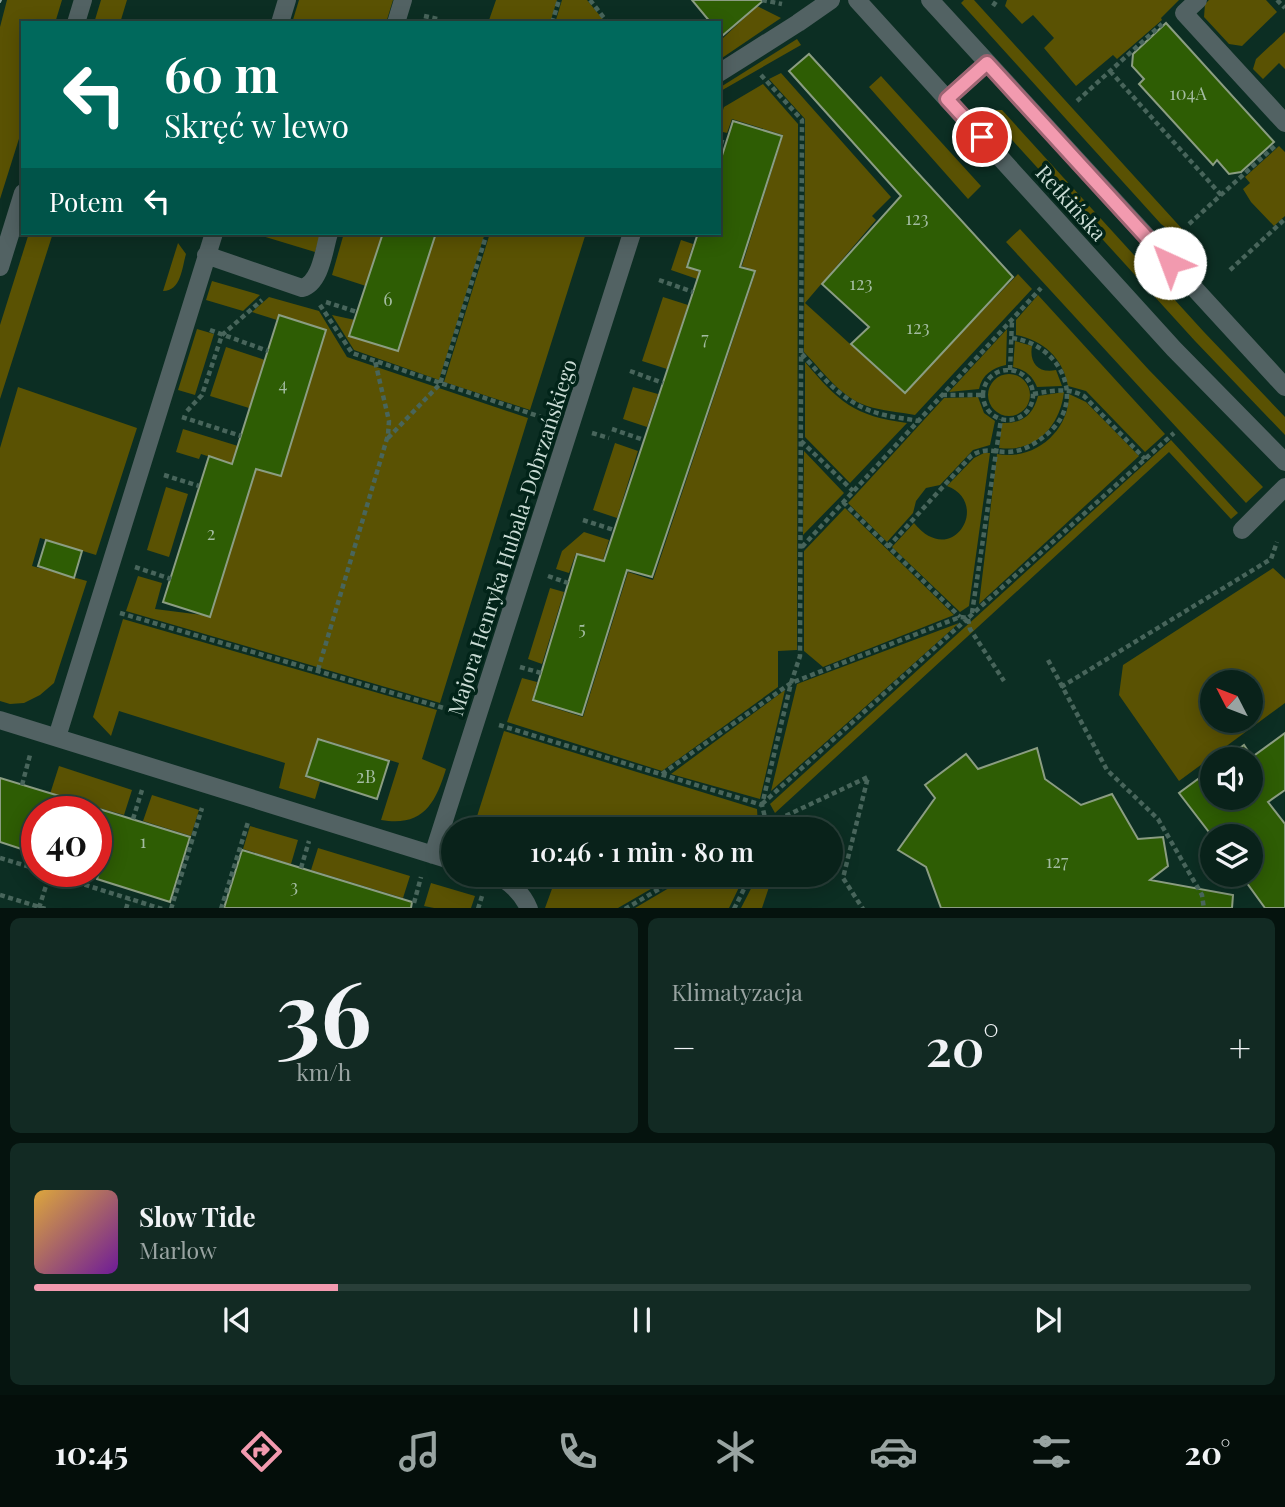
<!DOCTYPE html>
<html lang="pl">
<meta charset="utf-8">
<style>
:root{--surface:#09221a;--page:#122a23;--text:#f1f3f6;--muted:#99a4a2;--line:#293f39;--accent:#f29aaf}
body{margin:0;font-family:"Playfair Display",serif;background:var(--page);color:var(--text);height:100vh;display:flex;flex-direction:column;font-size:26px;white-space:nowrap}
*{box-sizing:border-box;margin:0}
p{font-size:23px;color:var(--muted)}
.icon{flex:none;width:38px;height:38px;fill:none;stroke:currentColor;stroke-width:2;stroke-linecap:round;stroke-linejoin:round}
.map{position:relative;height:908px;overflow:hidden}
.side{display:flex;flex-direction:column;gap:10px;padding:10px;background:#05130e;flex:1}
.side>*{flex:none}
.hud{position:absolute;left:21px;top:21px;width:700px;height:214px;border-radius:0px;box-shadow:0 4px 18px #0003,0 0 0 2px var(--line);background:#00695c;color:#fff;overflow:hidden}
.needle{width:46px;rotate:312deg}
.buttons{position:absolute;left:1200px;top:670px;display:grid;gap:14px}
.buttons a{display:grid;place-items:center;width:63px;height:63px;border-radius:50%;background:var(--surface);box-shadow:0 4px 18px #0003,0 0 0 2px var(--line);font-size:35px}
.speed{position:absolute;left:21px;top:796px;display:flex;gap:14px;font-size:35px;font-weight:700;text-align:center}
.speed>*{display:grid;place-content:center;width:91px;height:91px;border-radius:50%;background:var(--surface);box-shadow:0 4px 18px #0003,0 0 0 2px var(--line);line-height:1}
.speed .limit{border:10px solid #d22;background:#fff;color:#111}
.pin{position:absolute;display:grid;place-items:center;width:60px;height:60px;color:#fff;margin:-30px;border:4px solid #fff;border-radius:50%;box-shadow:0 2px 7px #0007}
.me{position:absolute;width:77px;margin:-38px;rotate:317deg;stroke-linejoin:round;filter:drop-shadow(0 0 5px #0008)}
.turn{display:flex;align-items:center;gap:24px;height:147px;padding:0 28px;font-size:32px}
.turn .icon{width:91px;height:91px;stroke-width:2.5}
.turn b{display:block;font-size:49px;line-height:60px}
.then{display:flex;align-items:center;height:66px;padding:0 28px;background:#0003;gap:14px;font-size:26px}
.big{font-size:52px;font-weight:600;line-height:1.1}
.side .widget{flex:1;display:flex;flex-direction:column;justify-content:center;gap:10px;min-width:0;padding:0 24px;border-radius:10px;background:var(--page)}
.side .dial{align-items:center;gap:0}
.dial b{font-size:91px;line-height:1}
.song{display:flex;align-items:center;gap:21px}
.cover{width:84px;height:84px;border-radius:10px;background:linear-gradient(135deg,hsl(40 70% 55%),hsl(280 70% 35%))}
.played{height:7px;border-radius:4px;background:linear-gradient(90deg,var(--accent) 25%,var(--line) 25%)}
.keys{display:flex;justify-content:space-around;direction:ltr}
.heat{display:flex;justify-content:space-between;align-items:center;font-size:38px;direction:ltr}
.side .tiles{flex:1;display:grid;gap:10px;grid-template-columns:1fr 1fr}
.widget:last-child{grid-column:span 2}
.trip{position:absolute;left:441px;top:817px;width:402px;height:70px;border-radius:35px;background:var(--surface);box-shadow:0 4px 18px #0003,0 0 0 2px var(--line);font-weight:600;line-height:70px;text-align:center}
.tab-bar{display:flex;height:112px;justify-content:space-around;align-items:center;background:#040e0a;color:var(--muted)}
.tab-bar .icon{width:49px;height:49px}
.tab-bar .active{color:var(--accent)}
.tab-bar b{font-size:32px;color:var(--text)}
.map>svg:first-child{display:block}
</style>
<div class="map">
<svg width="1285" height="909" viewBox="0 0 1285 909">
<rect width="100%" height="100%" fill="#0c2e23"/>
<!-- green -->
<path fill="#5a5203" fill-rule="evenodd" d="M7 0H62L55 23H23V126L0 199V27Z
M101 0H127L120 23H94Z
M299 0H393L386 23H292Z
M496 0H557L550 23H488Z
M562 0H587L606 23H555Z
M964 0H974L1194 242 1190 246 1161 224 961 3Z
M1007 0H1179L1161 18 1162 20 1117 59 1113 55 1076 86 1044 48 1054 38 1033 15 1022 24 1005 6Z
M1209 0H1266L1277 12 1242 46 1229 44 1204 17 1205 4Z
M757 6 781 18 719 60V37L723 38Z
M1285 32V69L1279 63 1263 79 1253 69 1256 59Z
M797 39 801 45 719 92V88Z
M781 73 891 197 872 216 876 220 805 303 904 393 1018 274 1032 289 915 415C900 412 882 411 867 406 840 397 823 371 804 352L805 119 769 79Z
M881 76 981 186 968 199 869 87Z
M763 84 798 124 797 650 778 651V687L662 771 507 722 522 678 537 682 532 701 583 717 628 572 653 580 756 271 742 266 783 135 732 119 727 133 719 131V122L724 107Z
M996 110H1002L1204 332 1285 417V435L1195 341 993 119V113Z
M1279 146 1285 152V216L1274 226 1251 202 1243 189 1250 183 1245 177Z
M1020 229 1149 370 1263 487 1246 503 1006 242Z
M29 233H53L0 399V325Z
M252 233H321L315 252Z
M344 233H383L366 286 332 275Z
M436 233H485L439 380 354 350 332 315 355 320 398 351Z
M490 233H586L530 410 444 382Z
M681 240 693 244 686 267 699 272 697 279 671 270Z
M178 243 186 254C182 268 181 291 163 291Z
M212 281 260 295 243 311 206 300Z
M1038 295 1165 434 1145 452 1086 391 1068 386C1063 358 1043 340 1016 335V320Z
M269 297 319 311 347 357 528 418 440 703 126 611 138 576 162 583 155 609 210 616 256 469 281 476 326 330 279 315 277 320 252 312Z
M663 297 688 305 667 369 642 361Z
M197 329 214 334 195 395 178 390Z
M1007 329 1006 365C992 368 982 375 979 389L949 392Z
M1015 341 1032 346C1029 362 1038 374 1056 370L1062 386 1037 387C1032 375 1025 370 1013 367Z
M226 347 265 360 249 408 210 396Z
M805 362C839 402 854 416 907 423L850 483 805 437Z
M988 395a21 21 0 1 1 42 0a21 21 0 1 1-42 0Z
M18 387 137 428 96 555 40 538 32 566 87 581 54 683 40 695 24 703 10 704 0 701V448Z
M633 387 658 394 647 427 623 419Z
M1064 392C1060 426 1036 453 999 448L1002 423C1022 424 1033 415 1038 396Z
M1069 394 1086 402 1139 456 979 604 997 454C1034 461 1069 432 1069 394Z
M978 397 984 413 995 421 990 445 973 450 940 485 926 488 916 501 913 513 887 542 848 503 944 398Z
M183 429 238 446 232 464 201 454 199 459 176 452Z
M1171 440 1238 513 1231 519 1169 452 775 813 770 804Z
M615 443 638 451 617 518 593 510Z
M804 451 844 493 803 535Z
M984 453H990L969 606 960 612 892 547 914 523C952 570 992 503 947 486L974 458Z
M166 487 188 494 169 557 147 550Z
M845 508 954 615 823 667 804 651V551Z
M584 532 609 540 603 560 576 553 569 573 556 569 562 551Z
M1273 568 1285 579V703L1179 781 1119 695 1123 665ZM1251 682V721H1213V682Z
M550 588 564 592 542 664 528 659Z
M123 619 437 710 422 759 446 769C435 805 422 827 381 820L399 763 318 738 305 777 320 782 315 799 279 788 285 763 119 711 111 736 93 717Z
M959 623 771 791 797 684Z
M785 690 760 799 671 774Z
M504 731 757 809 758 825 751 830 473 829Z
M59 766 132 790 124 815 50 794Z
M152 795 199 810 191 836 143 821Z
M250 826 298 840 291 864 243 849Z
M318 848 410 876 403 898 311 870Z
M557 875H675L618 908H545Z
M691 875H745L729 908H635Z
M758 875H773L762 908H741Z
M431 883 475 896 471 908H434L424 906Z"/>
<!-- building -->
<path fill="#2e5d04" stroke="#8b9d82" stroke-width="2" d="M692 0H764L722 36 719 32V23H711Z
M1166 23 1274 142 1241 172 1229 174 1217 160 1213 165 1139 84 1144 79 1132 66 1133 54Z
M809 54 1013 277 905 393 851 344 869 327 822 284 901 196 789 71Z
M733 121 782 136 740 267 755 271 652 577 627 570 582 715 533 700 577 554 604 561 700 271 687 267 698 233H719V165Z
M383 233H436L398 351 349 336Z
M279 315 326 330 281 476 256 469 210 617 163 602 209 456 232 464Z
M46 540 82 551 74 578 38 566Z
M1285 733V790L1268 802 1285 824V908H1265L1244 879 1251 875V836H1212L1179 793 1213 768V798H1251V760H1224L1244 745 1252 757Z
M318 739 389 761 377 799 306 776Z
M1037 748 1045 779 1081 805 1112 794 1138 839 1163 837 1168 866 1150 880 1233 895 1232 908H941L926 867 898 850 935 798 925 785 966 754 978 769Z
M0 778 89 805 88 812H37V854L0 842Z
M96 808 190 837 170 902 97 879 99 873 96 872Z
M242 850 412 902 411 908H224Z"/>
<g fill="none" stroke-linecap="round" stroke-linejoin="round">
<!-- path -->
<path stroke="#48655b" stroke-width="4.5" stroke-dasharray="5 3.5" stroke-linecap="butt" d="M590 0 608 23
M762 0 782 4
M1277 0 1285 8
M993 6 997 0
M424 16 438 19
M552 23 559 0
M1110 71 1222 196
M761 75 802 120 800 656 791 683 762 805
M1077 101 1162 24
M719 141 726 143
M1189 224 1276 145
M1230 270 1285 219
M659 280 693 292
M326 302 357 312
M320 305 352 353 547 419
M210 330 268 351
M802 354C823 378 843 402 874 412 888 417 904 418 918 421
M983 395a25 25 0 1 1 50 0a25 25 0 1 1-50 0Z
M1010 370 1012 320
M630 371 663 383
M1033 394C1052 391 1067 387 1084 396L1145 459
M942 395H983
M187 411 202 395 222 335 262 300
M182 417 241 436
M612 429 644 440
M592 433 609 438
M388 438 440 384 487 233
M801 441 853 491
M164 475 199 486
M843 502 960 617
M583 520 614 530
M802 547 1041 288
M888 547 971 456C984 447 993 452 1007 452 1022 452 1035 444 1046 435 1089 401 1060 343 1011 338
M135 567 171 579
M548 576 568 583
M120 613 454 711
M972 613 1001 419
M968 619 970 629 1004 681
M1048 660 1107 770 1158 819 1202 895 1204 909
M520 667 541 673
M318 670 388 435 389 421 375 361
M1061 687 1271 559 1277 542
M499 725 762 805 767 826 761 830
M662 774 791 683 960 617 968 618 1174 433
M22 785 30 755
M762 804 968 618
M133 819 142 790
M768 830 767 826 779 819 868 777 843 878 863 909
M0 858 37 869
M301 868 309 841
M44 872 162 909
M0 895 46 909
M414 903 421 877
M39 908 50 873
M126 909 129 899
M171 909 202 808
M221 909 248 822
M478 909 482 896
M625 909 683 875
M734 909 751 875"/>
<!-- minor -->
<path stroke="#526263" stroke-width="18" d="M857 0 1174 349 1285 462
M930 0 1285 387
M1198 0 1184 13 1285 123
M76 23 83 0
M280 23 287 0
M396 23 403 0
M719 73 798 23 831 0
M947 99 987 63
M206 255 302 288C321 283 324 249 329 233
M0 267 23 193
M1242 530 1285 487
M0 720 453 861
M57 737 214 233
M433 855 632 233
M494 875C509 880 523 894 529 909"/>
<!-- tram -->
<path stroke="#8fa69e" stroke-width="2" d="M0 2 1 0"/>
</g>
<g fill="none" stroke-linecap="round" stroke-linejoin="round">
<defs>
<path id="route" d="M982 137 947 99 987 63 1170 263"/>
</defs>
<!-- route casing -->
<use href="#route" stroke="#9d6472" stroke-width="18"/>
<!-- route -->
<use href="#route" stroke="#f29aaf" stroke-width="12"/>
</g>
<g text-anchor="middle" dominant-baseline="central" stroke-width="7" stroke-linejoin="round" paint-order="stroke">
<!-- number labels -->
<g font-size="18" fill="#a3bca1">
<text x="1188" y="93">104A</text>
<text x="917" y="218">123</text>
<text x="861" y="283">123</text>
<text x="388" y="299">6</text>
<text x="918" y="327">123</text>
<text x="705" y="338">7</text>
<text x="283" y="384">4</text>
<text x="211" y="533">2</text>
<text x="582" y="628">5</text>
<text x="366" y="776">2B</text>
<text x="143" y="841">1</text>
<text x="1057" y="861">127</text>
<text x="294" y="886">3</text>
</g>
<!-- street labels -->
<g font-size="21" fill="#cadcd5" stroke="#022419">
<text transform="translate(1072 202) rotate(48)">Retkińska</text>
<text transform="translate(511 537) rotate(-72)">Majora Henryka Hubala-Dobrzańskiego</text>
</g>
</g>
</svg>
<div class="buttons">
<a><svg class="needle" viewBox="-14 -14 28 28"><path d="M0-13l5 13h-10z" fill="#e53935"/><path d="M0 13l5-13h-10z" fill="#99a4a2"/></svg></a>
<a><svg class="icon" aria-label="sound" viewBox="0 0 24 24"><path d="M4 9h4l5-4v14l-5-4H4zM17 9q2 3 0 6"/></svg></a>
<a><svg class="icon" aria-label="layers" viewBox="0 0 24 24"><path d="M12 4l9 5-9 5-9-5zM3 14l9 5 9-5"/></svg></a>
</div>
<div class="speed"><div class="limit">40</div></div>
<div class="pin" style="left:982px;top:137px;background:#d93025"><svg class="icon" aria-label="arrive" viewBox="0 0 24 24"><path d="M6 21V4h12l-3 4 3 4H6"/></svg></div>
<svg class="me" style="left:1170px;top:263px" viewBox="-20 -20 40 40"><circle r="19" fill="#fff"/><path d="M0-13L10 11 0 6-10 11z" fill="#f29aaf"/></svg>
<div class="trip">10:46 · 1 min · 80 m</div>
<div class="hud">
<div class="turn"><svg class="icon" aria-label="left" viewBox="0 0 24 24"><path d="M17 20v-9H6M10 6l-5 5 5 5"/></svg><div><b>60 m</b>Skręć w lewo</div></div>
<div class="then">Potem<svg class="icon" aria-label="left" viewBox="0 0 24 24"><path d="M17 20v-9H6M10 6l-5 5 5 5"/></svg></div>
</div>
</div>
<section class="side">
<div class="tiles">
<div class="widget dial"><b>36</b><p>km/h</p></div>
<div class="widget"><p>Klimatyzacja</p>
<div class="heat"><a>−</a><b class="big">20°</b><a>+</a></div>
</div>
<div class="widget">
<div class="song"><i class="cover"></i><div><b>Slow Tide</b><p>Marlow</p></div></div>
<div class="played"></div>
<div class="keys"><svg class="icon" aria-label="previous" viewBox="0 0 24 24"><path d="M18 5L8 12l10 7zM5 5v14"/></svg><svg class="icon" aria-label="pause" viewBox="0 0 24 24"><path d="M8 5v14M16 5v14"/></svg><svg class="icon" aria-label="next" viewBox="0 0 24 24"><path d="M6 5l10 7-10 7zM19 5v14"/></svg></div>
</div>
</div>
</section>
<nav class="tab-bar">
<b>10:45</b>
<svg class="icon active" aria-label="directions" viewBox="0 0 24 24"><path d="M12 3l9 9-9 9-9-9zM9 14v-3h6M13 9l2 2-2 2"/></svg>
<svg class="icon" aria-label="music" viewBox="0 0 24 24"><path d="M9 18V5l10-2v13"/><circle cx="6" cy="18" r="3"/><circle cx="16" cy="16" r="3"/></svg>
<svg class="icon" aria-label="phone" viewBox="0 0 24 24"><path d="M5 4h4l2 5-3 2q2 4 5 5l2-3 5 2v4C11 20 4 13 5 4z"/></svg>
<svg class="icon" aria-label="climate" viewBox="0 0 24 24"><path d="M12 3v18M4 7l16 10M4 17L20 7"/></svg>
<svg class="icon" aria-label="car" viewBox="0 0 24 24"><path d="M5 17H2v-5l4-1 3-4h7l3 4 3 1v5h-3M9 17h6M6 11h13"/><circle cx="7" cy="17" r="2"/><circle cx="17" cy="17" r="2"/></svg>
<svg class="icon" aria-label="filters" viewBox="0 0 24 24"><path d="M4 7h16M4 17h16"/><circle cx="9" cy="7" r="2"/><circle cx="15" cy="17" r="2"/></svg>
<b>20°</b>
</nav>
